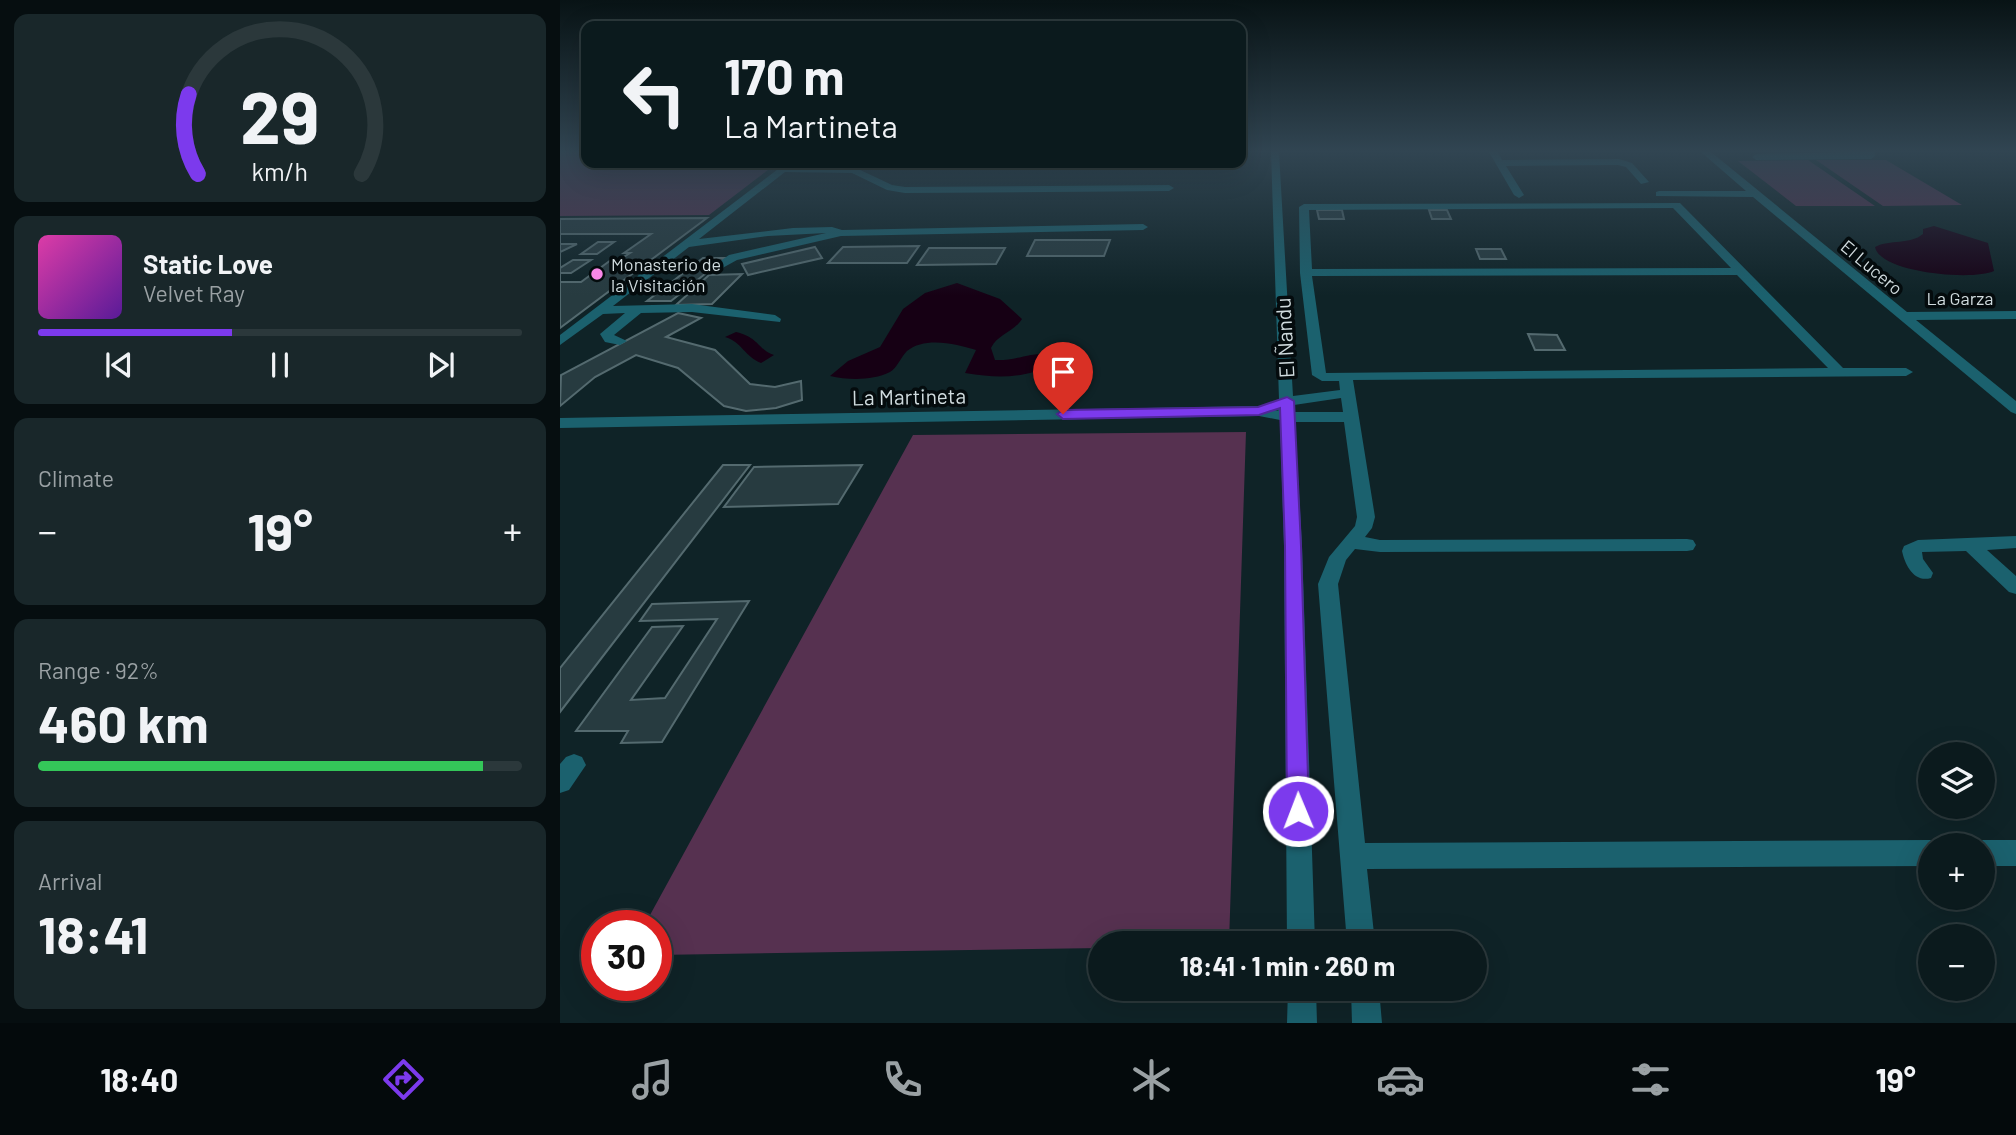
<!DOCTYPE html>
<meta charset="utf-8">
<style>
:root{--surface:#0b1a1d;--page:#19272a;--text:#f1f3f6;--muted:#9aa1a4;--line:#2b383b;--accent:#7c3aed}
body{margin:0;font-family:Barlow,sans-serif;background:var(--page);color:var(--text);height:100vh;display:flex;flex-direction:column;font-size:26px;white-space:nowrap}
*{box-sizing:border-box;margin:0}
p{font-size:23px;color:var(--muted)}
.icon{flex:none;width:38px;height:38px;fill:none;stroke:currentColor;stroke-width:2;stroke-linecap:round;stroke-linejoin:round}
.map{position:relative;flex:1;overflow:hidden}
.drawer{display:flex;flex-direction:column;gap:14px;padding:14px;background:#060e10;width:560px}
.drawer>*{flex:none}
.top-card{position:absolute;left:21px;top:21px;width:665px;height:147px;border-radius:14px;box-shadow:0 7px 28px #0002,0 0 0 2px var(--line);background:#0b1a1d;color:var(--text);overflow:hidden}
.controls{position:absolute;left:1358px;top:742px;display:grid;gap:14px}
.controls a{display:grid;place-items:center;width:77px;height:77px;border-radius:50%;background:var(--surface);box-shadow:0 7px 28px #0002,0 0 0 2px var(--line);font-size:35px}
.speed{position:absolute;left:21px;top:910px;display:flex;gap:14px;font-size:35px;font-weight:700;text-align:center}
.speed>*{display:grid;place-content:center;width:91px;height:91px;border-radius:50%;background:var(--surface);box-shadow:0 7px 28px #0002,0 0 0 2px var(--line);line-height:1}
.speed .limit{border:10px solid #d22;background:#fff;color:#111}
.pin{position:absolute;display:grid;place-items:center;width:60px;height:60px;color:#fff;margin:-72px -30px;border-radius:50% 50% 50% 0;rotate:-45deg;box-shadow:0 0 7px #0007}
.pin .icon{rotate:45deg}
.me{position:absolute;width:77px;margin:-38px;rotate:359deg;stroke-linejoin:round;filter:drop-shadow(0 0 5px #0008)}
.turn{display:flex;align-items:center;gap:24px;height:147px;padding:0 28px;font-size:32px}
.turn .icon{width:91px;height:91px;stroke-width:2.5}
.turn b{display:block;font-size:49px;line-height:60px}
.big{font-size:52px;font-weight:700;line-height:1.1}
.drawer .card{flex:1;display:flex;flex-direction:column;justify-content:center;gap:10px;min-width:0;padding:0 24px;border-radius:14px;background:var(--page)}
.drawer .dial{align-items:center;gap:0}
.dial svg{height:182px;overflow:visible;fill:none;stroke:var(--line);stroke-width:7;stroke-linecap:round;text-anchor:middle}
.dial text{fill:var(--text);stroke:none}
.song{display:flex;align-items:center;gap:21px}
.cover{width:84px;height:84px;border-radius:10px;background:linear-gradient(135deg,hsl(320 70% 55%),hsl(270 70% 35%))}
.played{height:7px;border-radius:4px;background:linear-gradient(90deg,var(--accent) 40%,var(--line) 40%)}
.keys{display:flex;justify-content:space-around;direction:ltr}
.heat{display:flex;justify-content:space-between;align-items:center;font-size:38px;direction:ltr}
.charge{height:10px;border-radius:5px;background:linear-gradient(90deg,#34c759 92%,var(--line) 0)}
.trip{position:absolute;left:528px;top:931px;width:399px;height:70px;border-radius:35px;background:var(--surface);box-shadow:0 7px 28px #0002,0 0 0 2px var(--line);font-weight:700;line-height:70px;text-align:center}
.tab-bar{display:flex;height:112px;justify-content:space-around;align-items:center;background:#040a0c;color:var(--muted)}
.tab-bar .icon{width:49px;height:49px}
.tab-bar .selected{color:var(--accent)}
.tab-bar b{font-size:32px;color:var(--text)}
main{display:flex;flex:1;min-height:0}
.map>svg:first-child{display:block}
</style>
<main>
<section class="drawer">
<div class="card dial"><svg viewBox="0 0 100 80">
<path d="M14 69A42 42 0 1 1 86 69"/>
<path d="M14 69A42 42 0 0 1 10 34" stroke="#7c3aed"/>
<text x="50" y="56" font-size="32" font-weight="700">29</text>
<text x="50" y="72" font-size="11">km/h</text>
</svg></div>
<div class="card">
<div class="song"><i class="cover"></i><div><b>Static Love</b><p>Velvet Ray</p></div></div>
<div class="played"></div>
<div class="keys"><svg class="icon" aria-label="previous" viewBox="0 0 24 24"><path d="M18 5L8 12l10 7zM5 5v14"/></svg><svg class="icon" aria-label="pause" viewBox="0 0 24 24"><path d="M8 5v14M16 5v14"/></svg><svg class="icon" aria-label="next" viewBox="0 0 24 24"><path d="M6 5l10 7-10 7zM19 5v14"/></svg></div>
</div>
<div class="card"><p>Climate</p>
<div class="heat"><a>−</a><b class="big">19°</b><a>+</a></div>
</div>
<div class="card"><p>Range · 92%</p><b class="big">460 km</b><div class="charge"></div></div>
<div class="card"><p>Arrival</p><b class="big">18:41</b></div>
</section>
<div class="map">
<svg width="1456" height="1023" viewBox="0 0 1456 1023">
<rect width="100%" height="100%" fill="#0f2327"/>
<!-- green -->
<path fill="#563150" d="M0 152H26V163H217L149 215 0 216Z
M1248 160 1315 206H1236L1178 161Z
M1256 160H1326L1402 205 1323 206Z
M686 432 669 943H541V948L96 955V926H84L353 435Z"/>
<!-- water -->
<path fill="#160014" d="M1374 226 1428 243 1434 271C1413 281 1320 273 1315 247 1330 239 1350 245 1363 234V229Z
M397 283 440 299 462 319C454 332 438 334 431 348L435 360C457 361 473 351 495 354L496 365C461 378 441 379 405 373L416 350C397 344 365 336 347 351 341 357 337 368 330 372 312 381 288 380 270 376L288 361 320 347 343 309 365 293Z
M176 332C200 338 197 349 214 355L201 363C185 357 182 342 165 337Z"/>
<!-- building -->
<path fill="#273b40" stroke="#546a6f" stroke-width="2" fill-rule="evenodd" d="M757 210H782L784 219H759Z
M869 210H887L891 219H872Z
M147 218 0 328V219Z
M0 234H91L64 253H70L59 260H51L21 282H0V273H11L31 260H13L0 268V252L17 244H0ZM38 242H54L37 254H21Z
M475 240H550L544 256H467Z
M359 246 347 263H268L283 247Z
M255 247 262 258 188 275 182 264Z
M369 248H445L436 264 357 265Z
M916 249H941L946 259H920Z
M143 258H165L111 301H87Z
M182 274 152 304 116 305 149 275Z
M118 313 141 318 106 337 155 350 190 384 215 387 241 381 242 400 216 408 186 411 164 406 118 368 76 355 35 377 0 406 1 375Z
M968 334 997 335 1005 350H975Z
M163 465H190L0 712V668Z
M302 465 278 504 164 507 194 467Z
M189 601 102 742 61 743 68 731H16L92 627 123 626 71 700 105 698 157 619 80 621 92 604Z"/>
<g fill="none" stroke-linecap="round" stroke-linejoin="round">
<!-- minor -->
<path fill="#1b616e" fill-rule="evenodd" d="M711 152H719L733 396 780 390 779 381H762L752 375 740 273 739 207 744 204 1120 203 1283 368H1346L1353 372 1346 376 793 380 815 517 812 528 805 537 820 540 1127 539 1133 540 1136 545 1133 550 1127 551 820 552 795 549 786 560 778 584 805 843 1370 840 1380 845H1370V866L807 869 815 943H787L758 584 769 557 795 526 797 517 784 422H735L742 546 755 943H727L724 546 720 420 699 416 0 428V418L699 406 719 411 709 405 719 399ZM1113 208 1171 268 752 269 749 210ZM1177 275 1268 368 766 373 752 276ZM781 398 783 412H734V405Z
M929 152H938L942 160 1059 159 1072 163 1089 182 1081 184 1066 167 1058 165 946 166 964 195 959 198 954 195Z
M1141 152H1151L1347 312 1456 311V319L1356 320 1456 401V414L1451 412 1193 197 1096 196V192L1099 191H1186Z
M1306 152H1315V156L1311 159 1196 160 1192 157 1196 154Z
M226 163H235L232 166 294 167 332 185 345 187 609 185 614 188 609 191 345 193 327 190 292 173 225 172 139 239 233 228 272 227 282 230 583 224 588 227 583 230 281 236 177 260 157 271 151 268 153 266 169 255 266 233 208 236 129 247 53 306 132 304 215 315 221 319 220 322 132 312 81 313 54 335 67 341 60 345 45 342 40 334 65 313 43 314 0 345V335Z
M1456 536V548L1427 550 1456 576V594L1449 592 1406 551 1362 552 1363 559 1373 573 1371 578C1354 583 1345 565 1342 551L1344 546 1358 540Z
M14 754 22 757 26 765 9 790 0 793V764L6 757Z
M1423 840H1456V866H1423V845H1413Z
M728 989H756L757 1023H727Z
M791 989H819L822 1023H792Z"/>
</g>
<!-- sky -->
<linearGradient id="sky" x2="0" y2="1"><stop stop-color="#081315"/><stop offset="0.51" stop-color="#314552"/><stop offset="1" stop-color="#314552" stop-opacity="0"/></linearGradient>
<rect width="1456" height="296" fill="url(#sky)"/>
<!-- route -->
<path fill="#7c3aed" stroke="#51269a" stroke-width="2" d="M727 397 734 401 741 546 749 811 746 818 738 821 730 818 727 811 725 546 720 408 699 415 503 419 497 414 503 410 698 407Z"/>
<!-- markers -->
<circle fill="#f987e8" stroke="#040b0d" stroke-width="2.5" cx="37" cy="274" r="7"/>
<g text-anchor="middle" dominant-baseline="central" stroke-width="7" stroke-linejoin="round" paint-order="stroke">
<!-- far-poi labels -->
<g font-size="18" fill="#d0dbde" stroke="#040b0d" text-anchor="start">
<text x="51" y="264">Monasterio de<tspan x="51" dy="21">la Visitación</tspan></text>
</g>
<!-- far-street labels -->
<g font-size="18" fill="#d0dbde" stroke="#040b0d">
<text transform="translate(1312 267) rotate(40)">El Lucero</text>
<text x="1400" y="298">La Garza</text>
</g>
<!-- street labels -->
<g font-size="21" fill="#d0dbde" stroke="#040b0d">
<text transform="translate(724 338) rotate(-93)">El Ñandu</text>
<text transform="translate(349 396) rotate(-1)">La Martineta</text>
</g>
</g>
</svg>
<div class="controls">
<a><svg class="icon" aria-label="layers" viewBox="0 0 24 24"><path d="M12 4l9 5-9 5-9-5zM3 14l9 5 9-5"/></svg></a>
<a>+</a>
<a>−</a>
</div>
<div class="speed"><div class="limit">30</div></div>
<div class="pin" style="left:503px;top:414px;background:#d93025"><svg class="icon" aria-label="arrive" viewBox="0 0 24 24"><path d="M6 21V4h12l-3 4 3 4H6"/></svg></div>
<svg class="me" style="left:738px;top:811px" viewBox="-20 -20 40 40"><circle r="17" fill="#7c3aed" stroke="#fff" stroke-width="3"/><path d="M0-11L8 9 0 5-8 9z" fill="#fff"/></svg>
<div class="trip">18:41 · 1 min · 260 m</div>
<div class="top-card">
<div class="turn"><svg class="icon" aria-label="left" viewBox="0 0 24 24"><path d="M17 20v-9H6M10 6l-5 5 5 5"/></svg><div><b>170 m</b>La Martineta</div></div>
</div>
</div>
</main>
<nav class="tab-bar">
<b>18:40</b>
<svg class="icon selected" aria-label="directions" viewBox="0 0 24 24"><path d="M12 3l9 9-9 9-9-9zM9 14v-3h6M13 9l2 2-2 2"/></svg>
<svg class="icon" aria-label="music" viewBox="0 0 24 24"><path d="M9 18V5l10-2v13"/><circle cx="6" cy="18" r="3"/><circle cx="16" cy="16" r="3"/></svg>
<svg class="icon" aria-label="phone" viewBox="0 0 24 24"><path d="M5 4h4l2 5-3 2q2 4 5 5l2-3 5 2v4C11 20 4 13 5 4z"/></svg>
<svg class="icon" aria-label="climate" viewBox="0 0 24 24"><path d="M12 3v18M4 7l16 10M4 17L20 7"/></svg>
<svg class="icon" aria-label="car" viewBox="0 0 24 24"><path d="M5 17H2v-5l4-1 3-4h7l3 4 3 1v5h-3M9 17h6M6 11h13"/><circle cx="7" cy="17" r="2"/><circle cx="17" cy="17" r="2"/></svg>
<svg class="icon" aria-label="filters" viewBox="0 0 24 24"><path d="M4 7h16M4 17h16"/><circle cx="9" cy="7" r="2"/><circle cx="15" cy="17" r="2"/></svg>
<b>19°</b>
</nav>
